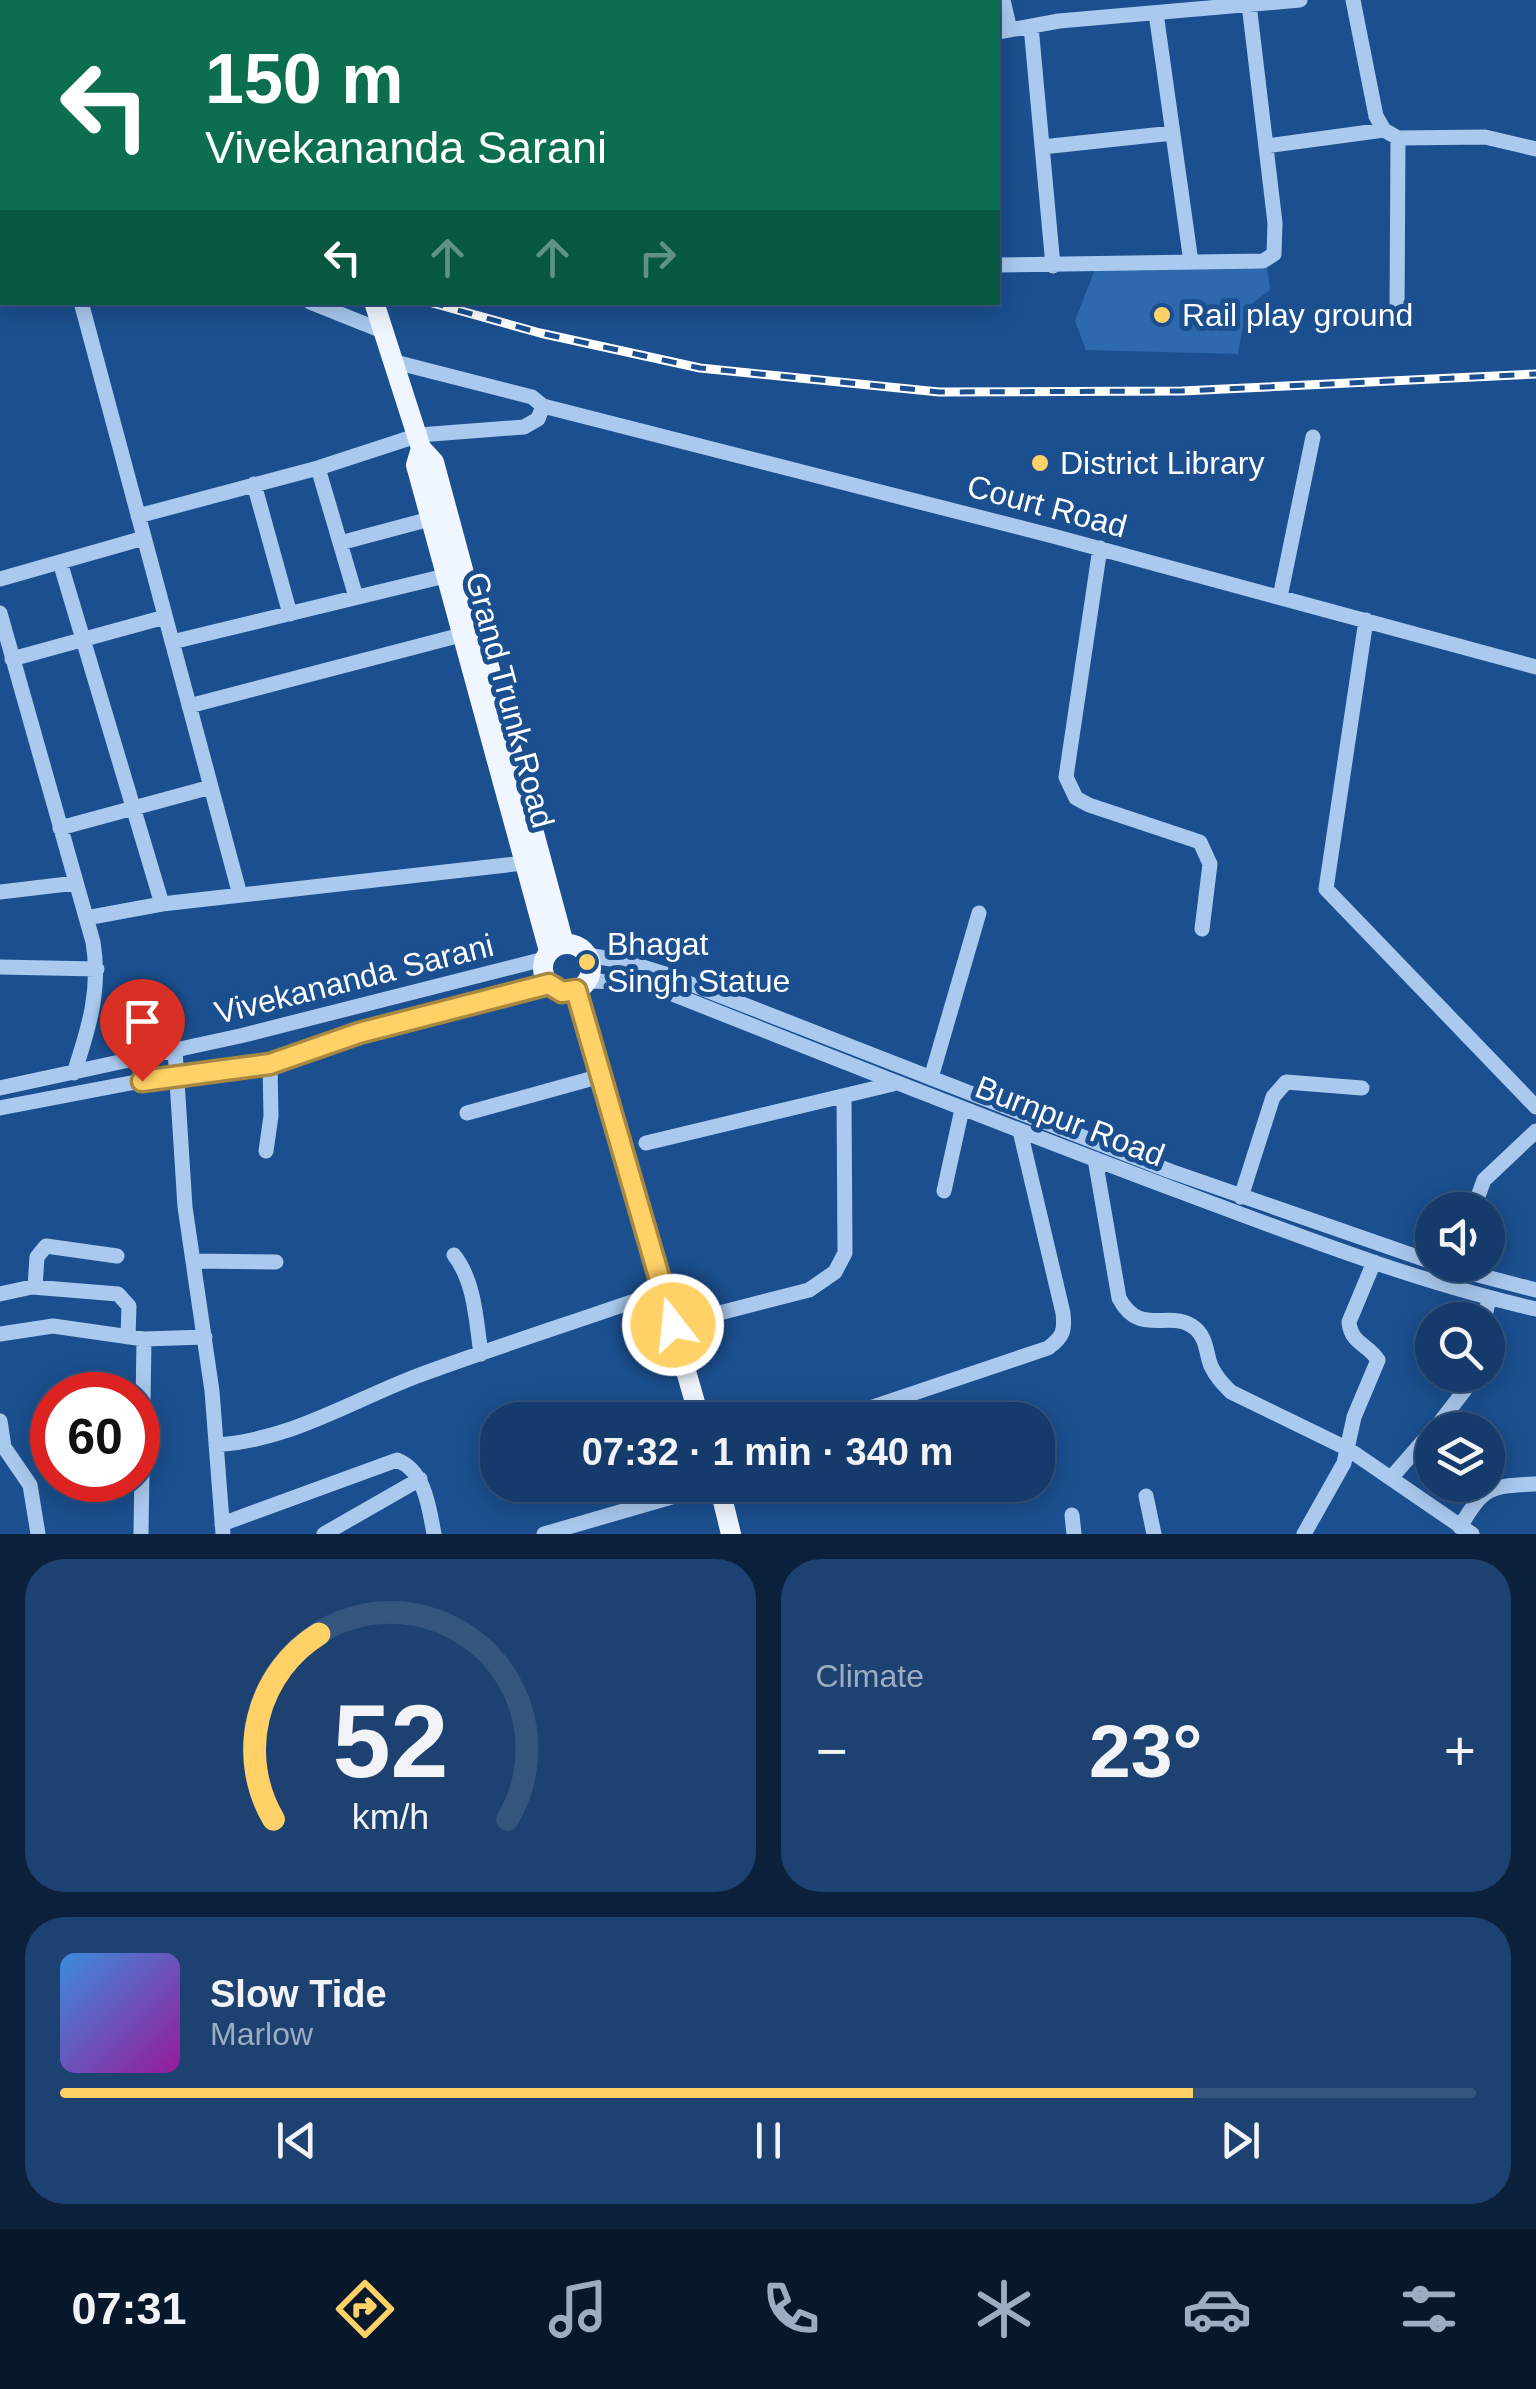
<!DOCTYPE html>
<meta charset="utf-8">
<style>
:root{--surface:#143b6b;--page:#1d4271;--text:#f1f3f6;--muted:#9dadc1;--line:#33557e;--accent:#ffd166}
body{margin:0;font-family:Helvetica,sans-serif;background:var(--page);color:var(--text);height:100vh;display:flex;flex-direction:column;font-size:38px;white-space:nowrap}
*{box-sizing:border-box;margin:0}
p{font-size:32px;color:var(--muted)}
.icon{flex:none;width:55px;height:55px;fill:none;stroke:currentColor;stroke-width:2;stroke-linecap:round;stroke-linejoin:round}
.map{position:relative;height:1534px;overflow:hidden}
.details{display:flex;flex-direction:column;gap:25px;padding:25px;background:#0b203b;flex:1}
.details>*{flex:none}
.hud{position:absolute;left:0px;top:0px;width:1000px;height:305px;box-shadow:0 5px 25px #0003,0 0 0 2px var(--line);background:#0b6e4f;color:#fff;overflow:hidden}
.buttons{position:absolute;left:1415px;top:1192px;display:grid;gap:20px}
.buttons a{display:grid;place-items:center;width:90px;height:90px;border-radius:50%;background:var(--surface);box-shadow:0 5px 25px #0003,0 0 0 2px var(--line);font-size:50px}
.speed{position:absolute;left:30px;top:1372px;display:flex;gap:20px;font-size:50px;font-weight:700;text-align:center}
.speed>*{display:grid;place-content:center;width:130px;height:130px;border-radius:50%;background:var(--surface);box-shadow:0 5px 25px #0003,0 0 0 2px var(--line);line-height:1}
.speed .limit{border:15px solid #d22;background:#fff;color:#111}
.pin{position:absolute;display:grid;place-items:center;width:85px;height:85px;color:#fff;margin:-102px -42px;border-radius:50% 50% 50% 0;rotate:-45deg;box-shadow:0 0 10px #0007}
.pin .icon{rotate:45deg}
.me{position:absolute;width:110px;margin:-55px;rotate:344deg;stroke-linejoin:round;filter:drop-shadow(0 0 8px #0008)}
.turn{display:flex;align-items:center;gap:35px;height:210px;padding:0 40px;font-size:45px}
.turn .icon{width:130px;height:130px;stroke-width:2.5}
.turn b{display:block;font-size:70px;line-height:85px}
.lanes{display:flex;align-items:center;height:95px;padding:0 40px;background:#0003;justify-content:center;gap:50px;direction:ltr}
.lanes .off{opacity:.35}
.big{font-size:75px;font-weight:600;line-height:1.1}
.details .widget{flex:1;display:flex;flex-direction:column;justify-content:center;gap:15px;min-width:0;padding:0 35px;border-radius:40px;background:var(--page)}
.details .dial{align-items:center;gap:0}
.dial svg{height:260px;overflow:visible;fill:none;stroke:var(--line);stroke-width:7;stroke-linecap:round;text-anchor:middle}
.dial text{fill:var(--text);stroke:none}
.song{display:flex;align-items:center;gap:30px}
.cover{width:120px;height:120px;border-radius:15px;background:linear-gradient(135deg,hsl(210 70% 55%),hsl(300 70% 35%))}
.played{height:10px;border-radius:5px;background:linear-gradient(90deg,var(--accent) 80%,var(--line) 80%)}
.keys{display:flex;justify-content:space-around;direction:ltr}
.heat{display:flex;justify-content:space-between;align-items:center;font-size:55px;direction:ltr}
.details .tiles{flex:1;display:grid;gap:25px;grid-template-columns:1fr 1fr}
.widget:last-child{grid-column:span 2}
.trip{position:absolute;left:480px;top:1402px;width:575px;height:100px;border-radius:40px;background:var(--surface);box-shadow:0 5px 25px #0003,0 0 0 2px var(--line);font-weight:600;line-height:100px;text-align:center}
.tabs{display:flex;height:160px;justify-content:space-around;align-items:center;background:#08182b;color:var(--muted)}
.tabs .icon{width:70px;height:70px}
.tabs .on{color:var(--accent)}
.tabs b{font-size:45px;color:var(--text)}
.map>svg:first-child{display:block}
</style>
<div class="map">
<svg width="1536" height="1534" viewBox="0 0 1536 1534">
<rect width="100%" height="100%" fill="#1b4f8f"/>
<!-- pitch -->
<path fill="#2e69ad" d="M1267 265 1270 290 1246 308 1238 354 1086 350 1075 321 1095 269Z"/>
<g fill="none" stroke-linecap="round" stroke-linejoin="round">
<!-- minor -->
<path stroke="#a9c9ee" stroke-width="15" d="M251 0 252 2
M307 0V2
M629 0V2
M1003 0 1010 30
M1353 0 1376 116 1384 130 1398 138 1485 137 1536 149
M1156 13 1191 262
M1031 26 1053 266
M998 32 1059 21 1300 0
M1266 146 1384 130
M1042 147 1173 133
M0 246 2 245
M998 265 1263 261 1274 254 1275 223 1249 4
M81 302 240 895
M310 302 385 332
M1397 316 1398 138
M395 362 532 397 543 406 1053 536 1536 667
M318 468 356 597
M254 484 290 614
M138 516 318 468 419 435 524 427 538 419 543 406
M340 543 430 519
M1100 548 1066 777 1076 798 1089 805 1200 842 1210 864 1202 929
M60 562 162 904
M0 579 144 538
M1280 597 1313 437
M0 613 93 942C101 989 89 1028 74 1073
M1366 620 1326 889 1536 1107
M172 642 445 576
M12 659 165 617
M189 706 461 635
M60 828 211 787
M0 892 76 883
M86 918 162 904 524 863
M587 955 623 961 665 974 1170 1171 1432 1262
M0 967 97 969
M587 981 629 982 660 989C831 1057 1003 1125 1176 1190 1294 1234 1413 1281 1536 1309
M175 1050 185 1207 212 1391 223 1534
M931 1078 979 913
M0 1088 240 1036 544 959
M0 1108 178 1074 270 1064 359 1033 549 984
M467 1113 601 1076
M646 1143 893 1084
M266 1151 271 1116 270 1064
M1095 1159 1119 1298C1140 1339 1172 1307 1196 1329 1207 1339 1206 1354 1211 1366 1216 1377 1223 1384 1231 1392L1348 1449 1472 1534
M944 1191 962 1109
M1241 1197 1273 1097 1286 1082 1362 1088
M1473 1210 1484 1180 1536 1131
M454 1255C475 1282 476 1320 481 1354
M194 1261 276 1262
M1440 1265 1536 1290
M35 1287 37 1257 46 1246 117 1256
M0 1294 32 1287 118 1294 129 1306 128 1337
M1484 1320 1489 1299
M673 1325 809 1290 835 1272 845 1253 844 1096
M0 1334 53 1326 144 1339 205 1337
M834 1420 1048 1348C1063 1337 1065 1331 1063 1313L1020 1131
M0 1421 4 1447 30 1485 38 1534
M1434 1430 1464 1391 1471 1375
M216 1445C291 1440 349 1402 417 1376 498 1346 581 1320 663 1291
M1391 1478 1432 1431
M1146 1496 1154 1534
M1072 1515 1074 1534
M222 1524 397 1460C425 1471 429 1507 434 1534
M1460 1527C1484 1486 1490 1486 1536 1484
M141 1534 144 1339
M324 1534 420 1479
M544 1534 713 1485
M1304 1534 1344 1463 1354 1417 1378 1360C1368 1344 1351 1344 1349 1322L1374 1262"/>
<!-- major -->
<path stroke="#f0f6ff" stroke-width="20" d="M283 0 284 2
M374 302 421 448
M543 968a24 24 0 1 1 48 0a24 24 0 1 1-48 0Z
M549 951 416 465 421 448 434 462 564 944
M577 990 700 1420
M719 1485 731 1534"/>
<defs>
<path id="rail" d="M0 112 2 114
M429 302 540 333 700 368 939 392 1182 391 1536 374"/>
</defs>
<!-- rail casing -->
<use href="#rail" stroke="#fff" stroke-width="9"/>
<!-- rail -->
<use href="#rail" stroke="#1b4f8f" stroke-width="5" stroke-dasharray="15" stroke-linecap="butt"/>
</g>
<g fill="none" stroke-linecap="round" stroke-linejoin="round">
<defs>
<path id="route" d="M142 1081 270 1064 359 1033 549 984 562 992 576 990 673 1325"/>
</defs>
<!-- route casing -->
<use href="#route" stroke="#a68842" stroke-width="25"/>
<!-- route -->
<use href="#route" stroke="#ffd166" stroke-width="18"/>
</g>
<!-- markers -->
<g fill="#ffd166" stroke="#1b4f8f" stroke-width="4">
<circle cx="1162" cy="315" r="10"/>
<circle cx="1040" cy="463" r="10"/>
<circle cx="587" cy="962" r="10"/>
</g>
<g text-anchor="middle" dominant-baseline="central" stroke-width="10" stroke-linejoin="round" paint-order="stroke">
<!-- poi labels -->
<g font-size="32" fill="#fff" stroke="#1b4f8f" text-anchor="start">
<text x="1182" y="315">Rail play ground</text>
<text x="1060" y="463">District Library</text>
<text x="607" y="944">Bhagat<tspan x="607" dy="37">Singh Statue</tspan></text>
</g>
<!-- street labels -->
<g font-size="32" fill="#fff" stroke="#1b4f8f">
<text transform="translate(1047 506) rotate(15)">Court Road</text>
<text transform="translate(510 700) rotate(75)">Grand Trunk Road</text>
<text transform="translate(354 979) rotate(-14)">Vivekananda Sarani</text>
<text transform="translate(1070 1121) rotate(21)">Burnpur Road</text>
</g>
</g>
</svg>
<div class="buttons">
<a><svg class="icon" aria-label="sound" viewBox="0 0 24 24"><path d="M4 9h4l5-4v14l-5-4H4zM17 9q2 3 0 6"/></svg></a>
<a><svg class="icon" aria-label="search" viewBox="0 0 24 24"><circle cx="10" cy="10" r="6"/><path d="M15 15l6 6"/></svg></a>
<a><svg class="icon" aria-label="layers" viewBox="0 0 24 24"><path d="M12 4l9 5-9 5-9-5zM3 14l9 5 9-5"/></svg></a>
</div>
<div class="speed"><div class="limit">60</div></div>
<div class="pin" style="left:142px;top:1081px;background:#d93025"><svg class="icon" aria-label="arrive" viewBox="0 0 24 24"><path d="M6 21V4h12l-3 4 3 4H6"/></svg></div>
<svg class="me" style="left:673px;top:1325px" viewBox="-20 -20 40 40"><circle r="17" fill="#ffd166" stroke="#fff" stroke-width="3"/><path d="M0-11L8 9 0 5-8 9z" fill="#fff"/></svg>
<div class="trip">07:32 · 1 min · 340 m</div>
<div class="hud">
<div class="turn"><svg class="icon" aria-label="left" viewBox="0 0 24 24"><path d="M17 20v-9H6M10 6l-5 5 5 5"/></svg><div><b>150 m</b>Vivekananda Sarani</div></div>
<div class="lanes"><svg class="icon" aria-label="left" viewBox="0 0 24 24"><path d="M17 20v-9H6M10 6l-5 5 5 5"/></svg><svg class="icon off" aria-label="ahead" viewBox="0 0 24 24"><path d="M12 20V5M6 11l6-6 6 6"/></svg><svg class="icon off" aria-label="ahead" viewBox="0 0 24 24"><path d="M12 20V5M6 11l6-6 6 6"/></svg><svg class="icon off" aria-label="right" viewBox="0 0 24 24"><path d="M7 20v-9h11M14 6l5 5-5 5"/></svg></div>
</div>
</div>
<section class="details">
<div class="tiles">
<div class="widget dial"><svg viewBox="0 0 100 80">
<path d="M14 69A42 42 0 1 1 86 69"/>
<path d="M14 69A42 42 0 0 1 28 12" stroke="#ffd166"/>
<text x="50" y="56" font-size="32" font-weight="700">52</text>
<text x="50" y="72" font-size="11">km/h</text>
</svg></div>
<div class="widget"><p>Climate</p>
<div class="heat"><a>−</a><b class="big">23°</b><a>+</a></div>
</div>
<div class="widget">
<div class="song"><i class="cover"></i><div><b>Slow Tide</b><p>Marlow</p></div></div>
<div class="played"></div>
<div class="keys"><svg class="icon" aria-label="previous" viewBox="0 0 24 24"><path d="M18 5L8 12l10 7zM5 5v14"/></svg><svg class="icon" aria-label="pause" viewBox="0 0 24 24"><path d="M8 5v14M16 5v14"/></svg><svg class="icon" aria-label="next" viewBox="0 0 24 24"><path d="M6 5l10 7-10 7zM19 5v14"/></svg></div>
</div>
</div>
</section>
<nav class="tabs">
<b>07:31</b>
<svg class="icon on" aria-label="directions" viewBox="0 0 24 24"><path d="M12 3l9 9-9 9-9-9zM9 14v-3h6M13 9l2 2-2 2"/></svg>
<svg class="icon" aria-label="music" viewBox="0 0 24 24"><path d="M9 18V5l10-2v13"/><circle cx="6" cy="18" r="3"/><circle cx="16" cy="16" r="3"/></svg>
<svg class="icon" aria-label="phone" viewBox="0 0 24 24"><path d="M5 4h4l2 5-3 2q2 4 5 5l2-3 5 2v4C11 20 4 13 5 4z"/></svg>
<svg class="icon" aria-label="climate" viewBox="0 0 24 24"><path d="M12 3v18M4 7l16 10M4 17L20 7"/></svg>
<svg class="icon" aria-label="car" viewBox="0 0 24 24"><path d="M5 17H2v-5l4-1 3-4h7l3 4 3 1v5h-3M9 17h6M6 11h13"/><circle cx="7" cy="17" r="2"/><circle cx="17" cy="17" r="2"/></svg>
<svg class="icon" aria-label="filters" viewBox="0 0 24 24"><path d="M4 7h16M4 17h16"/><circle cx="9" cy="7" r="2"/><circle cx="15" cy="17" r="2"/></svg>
</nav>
